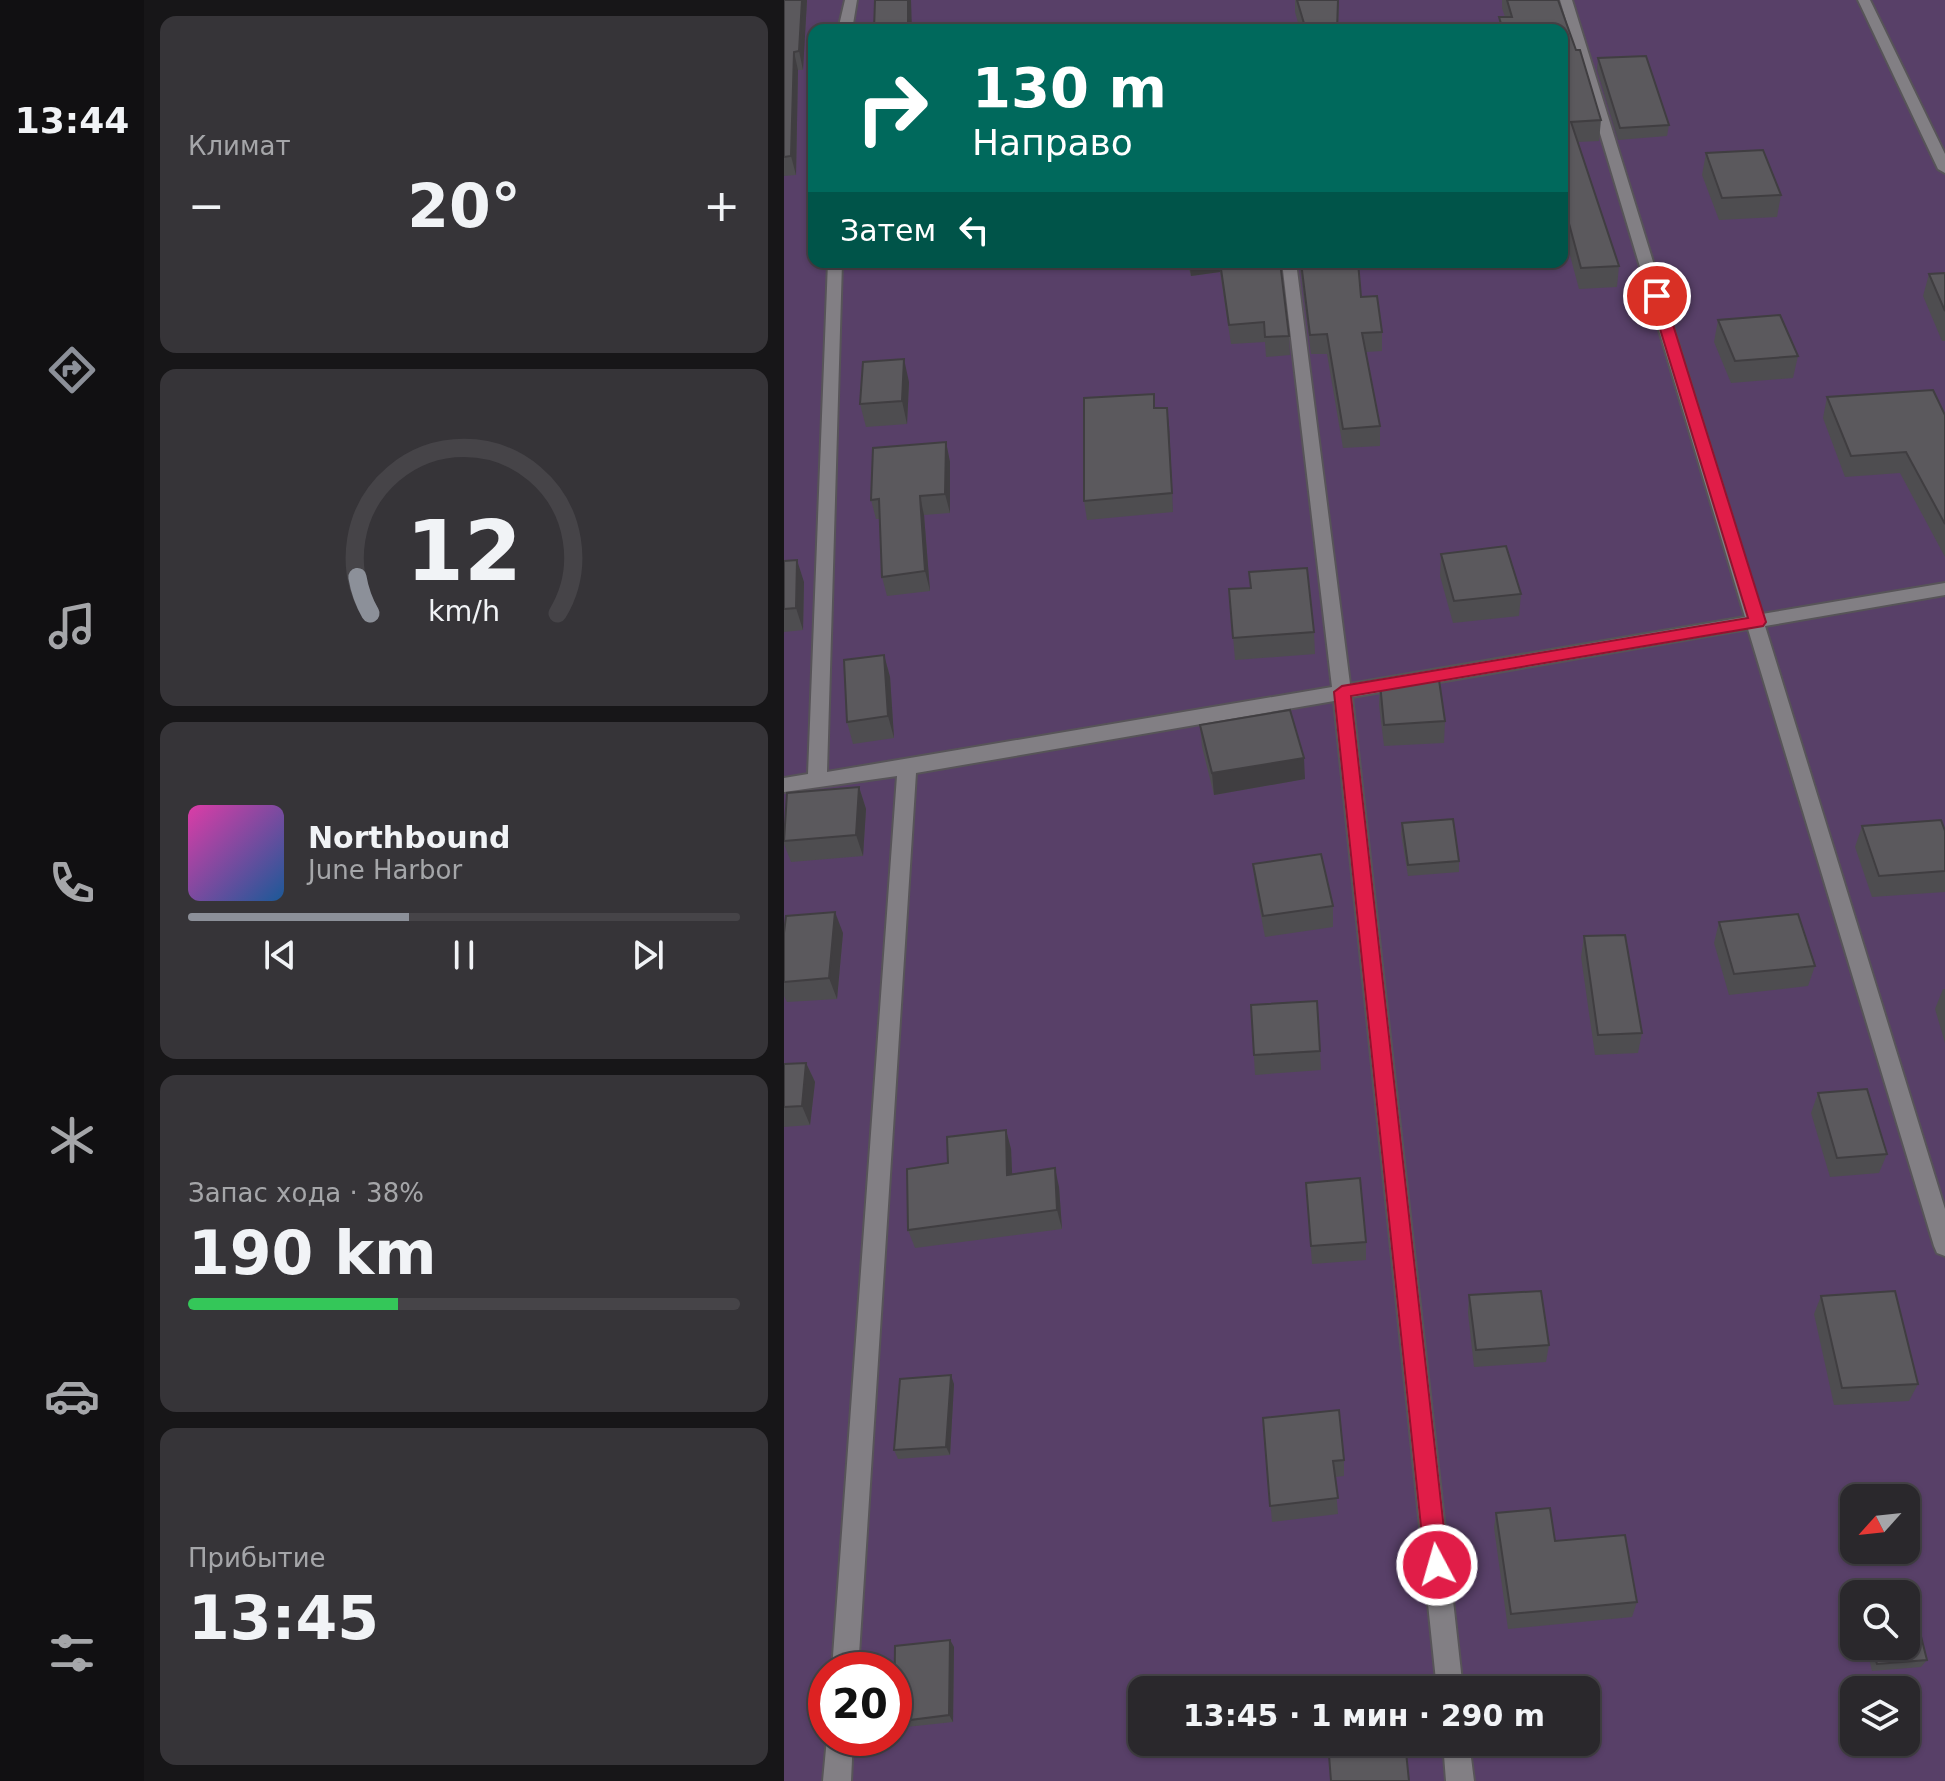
<!DOCTYPE html>
<html lang="ru">
<meta charset="utf-8">
<style>
:root{--surface:#2a282c;--page:#363438;--text:#f1f3f6;--muted:#a5a6a9;--line:#464448;--accent:#8c9099}
body{margin:0;font-family:"DejaVu Sans",sans-serif;background:var(--page);color:var(--text);height:100vh;display:flex;flex-direction:column;font-size:30px;white-space:nowrap}
*{box-sizing:border-box;margin:0}
p{font-size:26px;color:var(--muted)}
.icon{flex:none;width:44px;height:44px;fill:none;stroke:currentColor;stroke-width:2;stroke-linecap:round;stroke-linejoin:round}
.map{position:relative;flex:1;overflow:hidden}
.details{display:flex;flex-direction:column;gap:16px;padding:16px;background:#171618;width:640px}
.details>*{flex:none}
.hud{position:absolute;left:24px;top:24px;width:760px;height:244px;border-radius:16px;box-shadow:0 2px 6px #0004,0 0 0 2px var(--line);background:#00695c;color:#fff;overflow:hidden}
.needle{width:52px;rotate:243deg}
.buttons{position:absolute;left:1056px;top:1484px;display:grid;gap:16px}
.buttons a{display:grid;place-items:center;width:80px;height:80px;border-radius:16px;background:var(--surface);box-shadow:0 2px 6px #0004,0 0 0 2px var(--line);font-size:40px}
.speed{position:absolute;left:24px;top:1652px;display:flex;gap:16px;font-size:40px;font-weight:700;text-align:center}
.speed>*{display:grid;place-content:center;width:104px;height:104px;border-radius:50%;background:var(--surface);box-shadow:0 2px 6px #0004,0 0 0 2px var(--line);line-height:1}
.speed .limit{border:12px solid #d22;background:#fff;color:#111}
.pin{position:absolute;display:grid;place-items:center;width:68px;height:68px;color:#fff;margin:-34px;border:4px solid #fff;border-radius:50%;box-shadow:0 2px 8px #0007}
.me{position:absolute;width:88px;margin:-44px;rotate:354deg;stroke-linejoin:round;filter:drop-shadow(0 0 6px #0008)}
.turn{display:flex;align-items:center;gap:28px;height:168px;padding:0 32px;font-size:36px}
.turn .icon{width:104px;height:104px;stroke-width:2.5}
.turn b{display:block;font-size:56px;line-height:68px}
.then{display:flex;align-items:center;height:76px;padding:0 32px;background:#0003;gap:16px;font-size:30px}
.big{font-size:60px;font-weight:700;line-height:1.1}
.details .card{flex:1;display:flex;flex-direction:column;justify-content:center;gap:12px;min-width:0;padding:0 28px;border-radius:16px;background:var(--page)}
.details .dial{align-items:center;gap:0}
.dial svg{height:208px;overflow:visible;fill:none;stroke:var(--line);stroke-width:7;stroke-linecap:round;text-anchor:middle}
.dial text{fill:var(--text);stroke:none}
.song{display:flex;align-items:center;gap:24px}
.cover{width:96px;height:96px;border-radius:12px;background:linear-gradient(135deg,hsl(320 70% 55%),hsl(210 70% 35%))}
.played{height:8px;border-radius:4px;background:linear-gradient(90deg,var(--accent) 40%,var(--line) 40%)}
.keys{display:flex;justify-content:space-around;direction:ltr}
.heat{display:flex;justify-content:space-between;align-items:center;font-size:44px;direction:ltr}
.charge{height:12px;border-radius:6px;background:linear-gradient(90deg,#34c759 38%,var(--line) 0)}
.trip{position:absolute;left:344px;top:1676px;width:472px;height:80px;border-radius:16px;background:var(--surface);box-shadow:0 2px 6px #0004,0 0 0 2px var(--line);font-weight:700;line-height:80px;text-align:center}
main{display:flex;flex:1;min-height:0}
.tabs{display:flex;flex-direction:column;width:144px;justify-content:space-around;align-items:center;background:#111012;color:var(--muted)}
.tabs .icon{width:56px;height:56px}
.tabs .on{color:var(--accent)}
.tabs b{font-size:36px;color:var(--text)}
.map>svg:first-child{display:block}
</style>
<main>
<nav class="tabs">
<b>13:44</b>
<svg class="icon on" aria-label="directions" viewBox="0 0 24 24"><path d="M12 3l9 9-9 9-9-9zM9 14v-3h6M13 9l2 2-2 2"/></svg>
<svg class="icon" aria-label="music" viewBox="0 0 24 24"><path d="M9 18V5l10-2v13"/><circle cx="6" cy="18" r="3"/><circle cx="16" cy="16" r="3"/></svg>
<svg class="icon" aria-label="phone" viewBox="0 0 24 24"><path d="M5 4h4l2 5-3 2q2 4 5 5l2-3 5 2v4C11 20 4 13 5 4z"/></svg>
<svg class="icon" aria-label="climate" viewBox="0 0 24 24"><path d="M12 3v18M4 7l16 10M4 17L20 7"/></svg>
<svg class="icon" aria-label="car" viewBox="0 0 24 24"><path d="M5 17H2v-5l4-1 3-4h7l3 4 3 1v5h-3M9 17h6M6 11h13"/><circle cx="7" cy="17" r="2"/><circle cx="17" cy="17" r="2"/></svg>
<svg class="icon" aria-label="filters" viewBox="0 0 24 24"><path d="M4 7h16M4 17h16"/><circle cx="9" cy="7" r="2"/><circle cx="15" cy="17" r="2"/></svg>
</nav>
<section class="details">
<div class="card"><p>Климат</p>
<div class="heat"><a>−</a><b class="big">20°</b><a>+</a></div>
</div>
<div class="card dial"><svg viewBox="0 0 100 80">
<path d="M14 69A42 42 0 1 1 86 69"/>
<path d="M14 69A42 42 0 0 1 9 55" stroke="#8c9099"/>
<text x="50" y="56" font-size="32" font-weight="700">12</text>
<text x="50" y="72" font-size="11">km/h</text>
</svg></div>
<div class="card">
<div class="song"><i class="cover"></i><div><b>Northbound</b><p>June Harbor</p></div></div>
<div class="played"></div>
<div class="keys"><svg class="icon" aria-label="previous" viewBox="0 0 24 24"><path d="M18 5L8 12l10 7zM5 5v14"/></svg><svg class="icon" aria-label="pause" viewBox="0 0 24 24"><path d="M8 5v14M16 5v14"/></svg><svg class="icon" aria-label="next" viewBox="0 0 24 24"><path d="M6 5l10 7-10 7zM19 5v14"/></svg></div>
</div>
<div class="card"><p>Запас хода · 38%</p><b class="big">190 km</b><div class="charge"></div></div>
<div class="card"><p>Прибытие</p><b class="big">13:45</b></div>
</section>
<div class="map">
<svg width="1161" height="1781" viewBox="0 0 1161 1781">
<rect width="100%" height="100%" fill="#38363a"/>
<!-- green -->
<path fill="#584068" fill-rule="evenodd" d="M0 0H1161V1781H0ZM30 30H778V262H30ZM1070 1498H1122V1550H1070ZM1070 1594H1122V1646H1070ZM42 1670H110V1738H42ZM358 1690H802V1742H358ZM1070 1690H1122V1742H1070Z"/>
<g fill="none" stroke-linecap="round" stroke-linejoin="round">
<defs>
<path id="lane" d="M61 0H73L68 30H54Z
M776 0H788L978 614 1161 583V595L981 626 1161 1209V1256L1153 1253 1150 1246 964 629 568 697 679 1690H653L550 701 132 773 74 1670H48L113 776 0 792V778L24 774 44 262H58L43 772 548 687 498 262H512L566 684 961 617Z
M1074 0H1086L1161 154V173L1154 169Z
M43 1738H69L67 1781H39Z
M659 1742H685L690 1781H662Z"/>
</defs>
<!-- lane casing -->
<use href="#lane" stroke="#575458" stroke-width="4"/>
<!-- lane -->
<use href="#lane" fill="#827f84" fill-rule="evenodd"/>
</g>
<!-- wall -->
<path fill="#4e4d50" d="M0 0H23L19 70H14L12 175 0 176Z
M511 0H555L554 30H516L511 12Z
M718 0H774L817 120 815 141 794 142 835 266 833 287 795 289 778 226V30H715V17H721L718 8Z
M814 58 885 125 883 136 834 140 813 70Z
M922 153 997 195 993 217 935 220 918 175Z
M403 262H496L505 336 506 355 482 357 481 342 447 344 436 272 407 276Z
M515 262H574L577 297 598 332V351L582 352 596 426V446L559 448 543 354H527Z
M1161 273V341H1158L1139 296 1145 274Z
M934 320 1014 356 1009 378 947 383 930 342Z
M125 382 123 424 82 427 76 404Z
M1043 397 1161 415V557L1116 473 1061 477 1039 418Z
M371 408 385 426 389 512 303 520 300 501Z
M162 442 166 462V513L140 515 146 591 103 596 98 577 96 519H92L87 500Z
M657 554 737 594 735 616 669 623 656 576Z
M0 561 20 582 19 630 0 632Z
M445 589 530 632 531 654 451 660Z
M100 655 106 677 110 738 69 744 63 722Z
M596 683 661 721 660 743 600 746 595 705Z
M416 725 521 779 430 795 418 747Z
M75 787 82 809 79 856 7 862 0 844V827Z
M618 823 675 861V872L624 876 617 834Z
M1078 826 1161 831V892L1088 897 1071 847Z
M469 864 549 906V927L481 937 471 885Z
M935 922 1031 966 1024 986 945 995 930 943Z
M0 933H59L53 999 3 1002 0 996Z
M800 936 858 1033 854 1053 811 1055 797 957Z
M1159 989H1161V1043L1151 1009Z
M467 1005 536 1051 537 1070 471 1075Z
M22 1063 31 1082 26 1125 0 1127V1064Z
M1034 1093 1103 1154 1095 1173 1046 1177 1027 1113Z
M222 1130 227 1149 228 1174 275 1187 278 1229 131 1248 124 1230 164 1163Z
M522 1183 582 1242V1260L528 1264Z
M685 1295 765 1345 762 1362 690 1367 684 1313Z
M1037 1296 1134 1384 1125 1401 1050 1405 1030 1314Z
M170 1384 166 1455 114 1459 110 1450Z
M479 1418 560 1460V1476L551 1477 554 1514 488 1522Z
M712 1513 771 1541 853 1602 848 1617 724 1629 710 1528Z
M166 1640 170 1647 169 1722 113 1728 110 1724V1671Z
M1082 1646H1122L1143 1660 1137 1667 1088 1671Z"/>
<!-- shaded-wall -->
<path fill="#403e41" d="M18 0H23L19 70 15 51Z
M124 0H127L128 30H124Z
M10 52 14 70 12 175 7 156Z
M405 262H435L436 272 407 276Z
M120 359 125 382 123 424 118 401Z
M383 408 385 426 389 512 388 493Z
M162 442 166 462V513L161 494Z
M136 496 140 515 146 591 141 571Z
M13 560 20 582 19 630 12 608Z
M100 655 106 677 110 738 104 716Z
M520 758 521 779 430 795 428 773Z
M75 787 82 809 79 856 72 835Z
M51 912 59 933 53 999 45 978Z
M22 1063 31 1082 26 1125 18 1106Z
M222 1130 227 1149 229 1193 223 1175Z
M271 1168 275 1187 278 1229 273 1210Z
M167 1375 170 1384 166 1455 162 1447Z
M166 1640 170 1647 169 1722 165 1715Z"/>
<!-- building -->
<path fill="#5b595d" stroke="#403e41" stroke-width="2" d="M0 0H18L15 51 10 52 7 156 0 157Z
M91 0H124V30H90Z
M513 0H554L553 30H522Z
M723 0H774L792 50H796L817 120 787 122 835 266 797 268 780 205H778V30H719L715 17H728Z
M862 56 885 125 836 128 814 58Z
M979 150 997 195 938 198 922 153Z
M436 262H496L505 336 481 337 480 322 445 325Z
M517 262H574L577 297 593 296 598 332 578 333 596 426 559 429 543 334 526 335Z
M1161 273V311L1145 274Z
M996 315 1014 356 951 361 934 320Z
M120 359 118 401 76 404 79 362Z
M1149 390 1161 415V524L1122 452 1067 456 1043 397Z
M370 394V408H383L388 493 300 501V398Z
M162 442 161 494 136 496 141 571 98 577 95 499 87 500 89 448Z
M722 546 737 594 670 601 657 554Z
M13 560 12 608 0 609V561Z
M523 568 530 632 449 638 445 589 467 588 465 572Z
M100 655 104 716 63 722 60 660Z
M655 680 661 721 600 725 596 683Z
M506 710 520 758 428 773 416 725Z
M75 787 72 835 0 841 3 793Z
M669 819 675 861 624 865 618 823Z
M1157 820 1161 831V871L1095 876 1078 826Z
M537 854 549 906 479 916 469 864Z
M51 912 45 978 0 982V933L2 916Z
M1014 914 1031 966 950 974 935 922Z
M841 935 858 1033 814 1035 800 936Z
M533 1001 536 1051 470 1055 467 1005Z
M22 1063 18 1106 0 1107V1064Z
M1083 1089 1103 1154 1053 1158 1034 1093Z
M222 1130 223 1175 271 1168 273 1210 124 1230 123 1169 164 1163 163 1137Z
M576 1178 582 1242 527 1246 522 1183Z
M757 1291 765 1345 692 1350 685 1295Z
M1111 1291 1134 1384 1058 1388 1037 1296Z
M167 1375 162 1447 110 1450 116 1379Z
M555 1410 560 1460 549 1461 554 1498 486 1506 479 1418Z
M766 1508 771 1541 841 1535 853 1602 727 1614 712 1513Z
M1125 1589 1143 1660 1093 1664 1088 1646H1122V1594H1075Z
M166 1640 165 1715 110 1722 111 1646Z
M544 1742H621L625 1781H547Z"/>
<!-- route -->
<path fill="#e11d48" stroke="#92132f" stroke-width="2" d="M873 292 880 296 982 622 979 626 567 696 664 1565 661 1573 653 1577 644 1573 641 1565 550 692 558 686 964 618 866 296Z"/>
</svg>
<div class="buttons">
<a><svg class="needle" viewBox="-14 -14 28 28"><path d="M0-13l5 13h-10z" fill="#e53935"/><path d="M0 13l5-13h-10z" fill="#a5a6a9"/></svg></a>
<a><svg class="icon" aria-label="search" viewBox="0 0 24 24"><circle cx="10" cy="10" r="6"/><path d="M15 15l6 6"/></svg></a>
<a><svg class="icon" aria-label="layers" viewBox="0 0 24 24"><path d="M12 4l9 5-9 5-9-5zM3 14l9 5 9-5"/></svg></a>
</div>
<div class="speed"><div class="limit">20</div></div>
<div class="pin" style="left:873px;top:296px;background:#d93025"><svg class="icon" aria-label="arrive" viewBox="0 0 24 24"><path d="M6 21V4h12l-3 4 3 4H6"/></svg></div>
<svg class="me" style="left:653px;top:1565px" viewBox="-20 -20 40 40"><circle r="17" fill="#e11d48" stroke="#fff" stroke-width="3"/><path d="M0-11L8 9 0 5-8 9z" fill="#fff"/></svg>
<div class="trip">13:45 · 1 мин · 290 m</div>
<div class="hud">
<div class="turn"><svg class="icon" aria-label="right" viewBox="0 0 24 24"><path d="M7 20v-9h11M14 6l5 5-5 5"/></svg><div><b>130 m</b>Направо</div></div>
<div class="then">Затем<svg class="icon" aria-label="left" viewBox="0 0 24 24"><path d="M17 20v-9H6M10 6l-5 5 5 5"/></svg></div>
</div>
</div>
</main>
